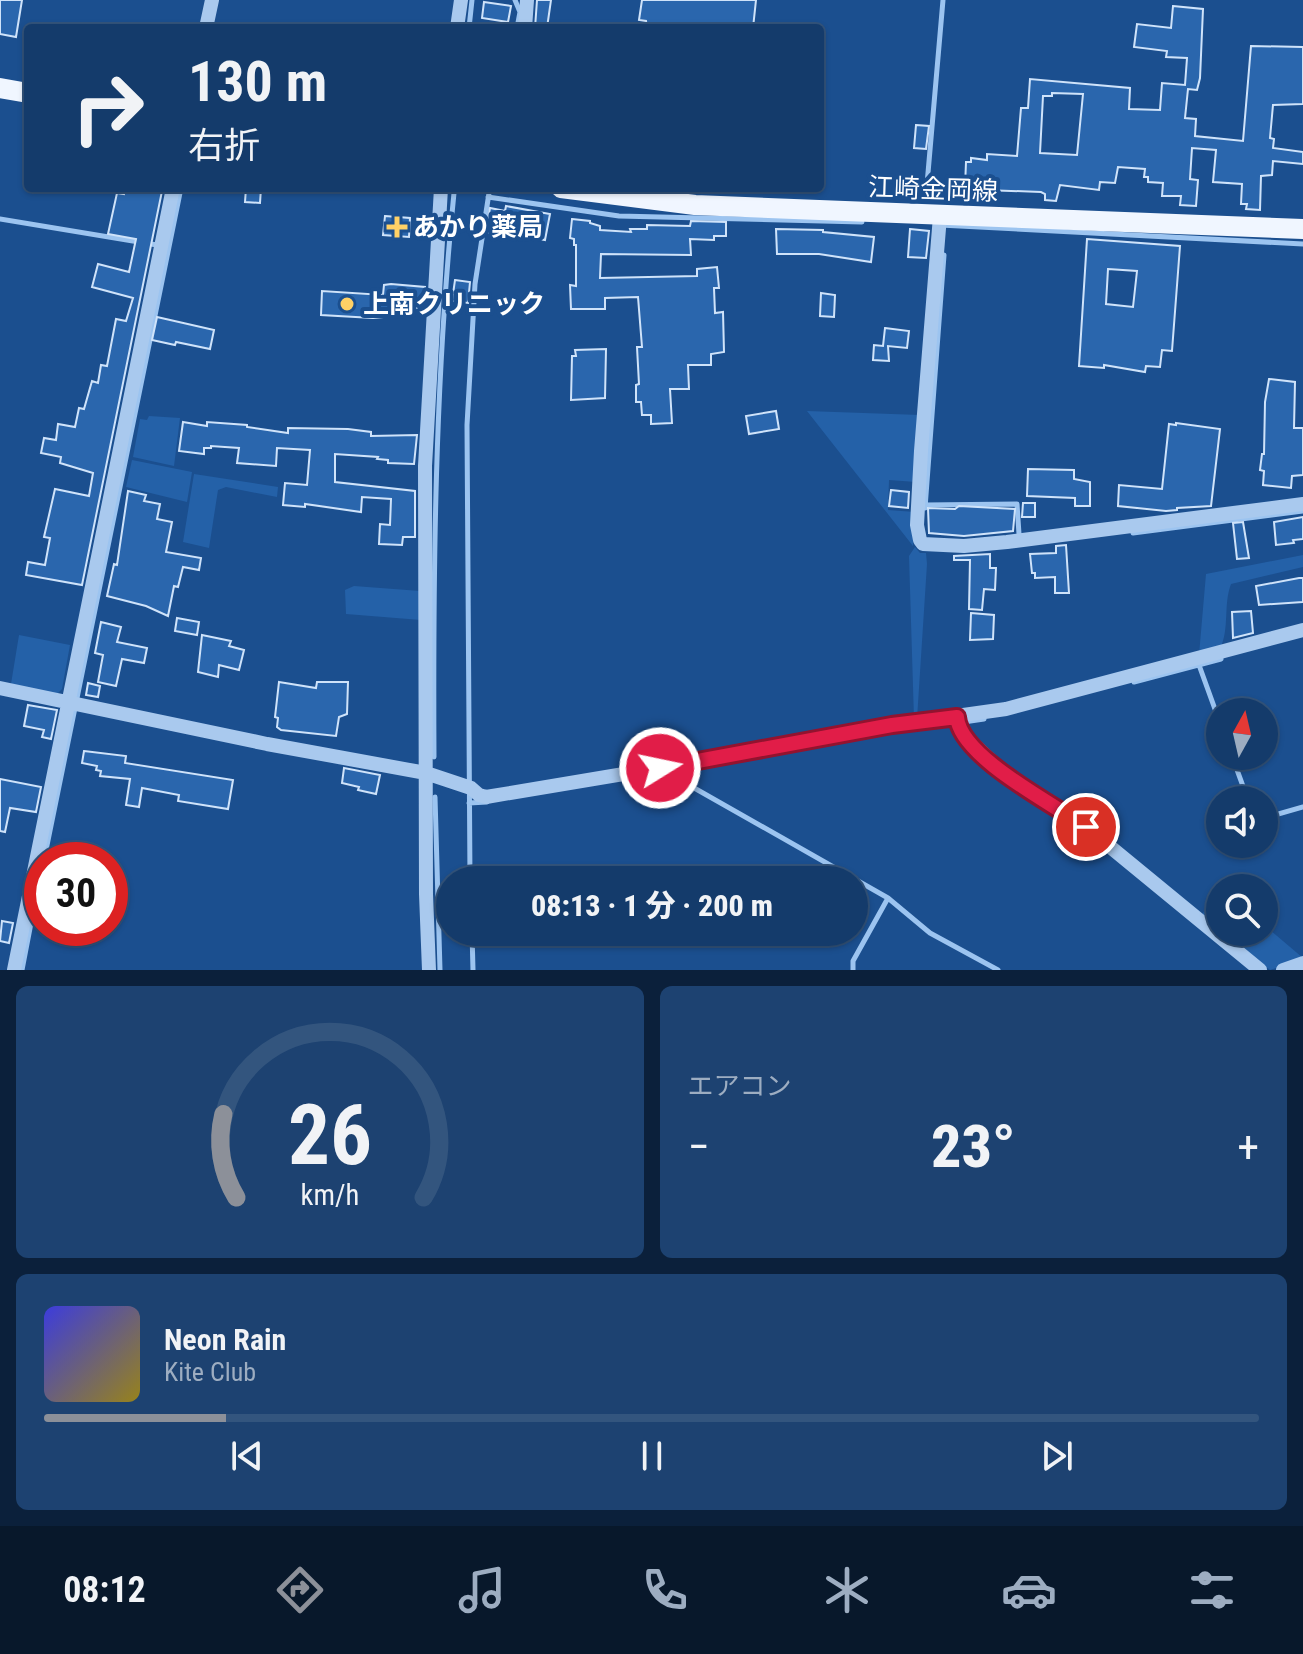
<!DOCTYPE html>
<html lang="ja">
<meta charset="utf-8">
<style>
:root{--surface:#143b6b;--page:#1d4271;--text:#f1f3f6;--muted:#9dadc1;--line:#33557e;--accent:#8c9099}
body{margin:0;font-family:"Roboto Condensed","Noto Sans JP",sans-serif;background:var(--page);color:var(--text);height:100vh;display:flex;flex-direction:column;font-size:30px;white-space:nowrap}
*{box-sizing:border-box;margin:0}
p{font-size:26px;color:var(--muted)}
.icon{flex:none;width:44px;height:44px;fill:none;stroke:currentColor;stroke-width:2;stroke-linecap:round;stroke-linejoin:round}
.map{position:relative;height:970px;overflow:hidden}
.sheet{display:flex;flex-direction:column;gap:16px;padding:16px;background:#0b203b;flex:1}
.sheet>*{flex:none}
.banner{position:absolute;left:24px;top:24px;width:800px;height:168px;border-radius:8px;box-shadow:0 2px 6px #0004,0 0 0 2px var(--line);background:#143b6b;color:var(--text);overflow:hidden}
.needle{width:52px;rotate:8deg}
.controls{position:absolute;left:1206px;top:698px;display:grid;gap:16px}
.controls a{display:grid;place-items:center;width:72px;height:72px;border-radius:50%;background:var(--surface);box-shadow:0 2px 6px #0004,0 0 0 2px var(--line);font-size:40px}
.speed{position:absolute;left:24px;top:842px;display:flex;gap:16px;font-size:40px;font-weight:700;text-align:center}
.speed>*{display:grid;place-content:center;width:104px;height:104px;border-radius:50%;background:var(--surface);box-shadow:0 2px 6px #0004,0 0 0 2px var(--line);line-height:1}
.speed .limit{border:12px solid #d22;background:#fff;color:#111}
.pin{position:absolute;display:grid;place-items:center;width:68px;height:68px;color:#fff;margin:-34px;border:4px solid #fff;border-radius:50%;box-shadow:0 2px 8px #0007}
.me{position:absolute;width:88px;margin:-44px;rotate:80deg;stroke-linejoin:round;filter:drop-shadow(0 0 6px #0008)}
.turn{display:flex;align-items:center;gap:28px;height:168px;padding:0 32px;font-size:36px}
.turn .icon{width:104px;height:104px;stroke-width:2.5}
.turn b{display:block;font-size:56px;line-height:68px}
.big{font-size:60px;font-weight:800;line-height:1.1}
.sheet .widget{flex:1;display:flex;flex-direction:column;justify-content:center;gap:12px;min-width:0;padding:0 28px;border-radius:12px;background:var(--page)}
.sheet .dial{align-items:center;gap:0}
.dial svg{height:208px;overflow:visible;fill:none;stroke:var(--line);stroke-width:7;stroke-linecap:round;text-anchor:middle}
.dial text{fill:var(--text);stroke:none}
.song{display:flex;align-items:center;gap:24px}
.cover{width:96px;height:96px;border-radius:12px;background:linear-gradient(135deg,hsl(240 70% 55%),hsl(50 70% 35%))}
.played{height:8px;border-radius:4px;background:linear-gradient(90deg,var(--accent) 15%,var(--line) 15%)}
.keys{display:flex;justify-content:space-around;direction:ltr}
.heat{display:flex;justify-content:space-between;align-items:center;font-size:44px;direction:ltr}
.sheet .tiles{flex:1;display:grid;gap:16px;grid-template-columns:1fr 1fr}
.widget:last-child{grid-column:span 2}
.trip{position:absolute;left:436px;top:866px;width:432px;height:80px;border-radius:40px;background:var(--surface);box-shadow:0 2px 6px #0004,0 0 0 2px var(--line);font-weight:800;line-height:80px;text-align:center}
.menu{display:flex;height:128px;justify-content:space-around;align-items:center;background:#08182b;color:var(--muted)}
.menu .icon{width:56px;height:56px}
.menu .on{color:var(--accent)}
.menu b{font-size:36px;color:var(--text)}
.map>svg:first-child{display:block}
</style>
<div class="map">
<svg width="1303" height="970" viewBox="0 0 1303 970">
<rect width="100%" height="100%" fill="#1b4f8f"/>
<!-- green -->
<path fill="#2461a8" d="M807 411 920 415 916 482 889 480 888 510 915 512 913 546Z
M149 416 180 418 174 466 133 457 140 419 147 420Z
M132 460 192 472 187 502 126 487Z
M194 474 278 487 277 497 226 487 218 490 209 548 183 542Z
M915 547 920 553H926L927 564 917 719H914L909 556Z
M1303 555V567L1231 584C1223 605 1230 628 1220 649L1199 655 1206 574Z
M354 586 420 591 421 620 346 614 345 590Z
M19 635 70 645 62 689 57 694 11 684Z
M1220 893V929L1202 914Z
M1264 925 1303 958V959L1270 970 1224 932H1264Z"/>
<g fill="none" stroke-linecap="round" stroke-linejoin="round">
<!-- stream -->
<path stroke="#9cc4f0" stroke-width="5" d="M515 0 520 12 517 28
M469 28 472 0
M926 196 943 0
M488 197 619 216 862 222
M0 219 157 245
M940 225 1303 244
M925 505 1017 504 1019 534
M925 508 944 255
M1133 533 1303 511
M1199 665 1220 723
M1134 682 1221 659
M943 725 984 719
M1232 756 1248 800
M434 757C433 568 435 381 454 193
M666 772 888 898 853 961V970
M435 797 440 970
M469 803 487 802
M1264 818 1303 807
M44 860 181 188
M470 880 467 425 475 284 489 193
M888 898 930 933 998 970
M472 932 473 970
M22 970 31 923"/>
</g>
<!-- building -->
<path fill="#2a66ad" stroke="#cfe3fa" stroke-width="2" fill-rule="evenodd" d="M0 0H22L16 37 0 34Z
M537 0H551L547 28H535Z
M642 0H756L753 28H647L646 21 639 20Z
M484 2 511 6 508 22 482 18Z
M1173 6 1203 9 1200 78 1197 90 1188 89 1185 118 1196 119 1195 136 1243 141 1251 46 1303 47V104L1273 105 1270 138 1274 139 1273 148 1303 152V164L1273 161 1272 175 1261 176 1260 210 1246 209 1247 204H1241L1242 184 1213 182 1216 150 1192 148 1190 179 1198 180 1196 206 1180 205 1181 196H1162L1163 183 1148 182V177H1144L1145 169 1118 167 1115 183 1100 182 1099 190 1060 185 1056 201 1045 200V194L1041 192 984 190V188L965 187 966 162H971V158L987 160V154L1017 156 1021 108H1028L1030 79 1130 88 1129 109 1160 110 1162 83 1185 85 1187 58 1166 57 1167 51 1134 47 1137 24 1171 28ZM1052 93 1083 94 1077 155 1040 153 1043 96H1052Z
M916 125 929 126 926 149 914 148Z
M125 188H156L162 191 82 585 26 575 28 562 45 565 50 538 44 537 55 489 89 496 93 473 60 463 61 457 41 453 44 438 56 440 58 424 75 427 79 408 84 409 92 381 98 383 101 365 107 366 116 319 126 321 133 298 92 287 98 264 129 272 136 239 108 234 117 193 124 194Z
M246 188H261L260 203 245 202Z
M506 206 550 214 545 240 501 232 500 235 486 232 490 208 505 211Z
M385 216 410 218 409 237 383 235Z
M572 219 590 221V223L600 226V230L631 232 630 229H647V225L690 226 691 221 726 222V236H714V240L690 239 691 255 601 254 600 278 697 276V269L717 267 719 288H714L715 313 723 312 724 352 711 354V365H688L689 389H670L672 423 651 424V415H642L641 402H636V385L639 384 637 347H642L638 297 605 298V309H571L570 285 576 286V245H574V239L570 238Z
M776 229 823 230V232L874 237 871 262 819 254H777Z
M910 229 929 231 926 258 908 257Z
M1087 239 1180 246 1172 351 1162 350 1160 367 1146 366 1145 372 1104 365V368L1079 366ZM1108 269 1137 271 1133 307 1106 304Z
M455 280 470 282 468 303 452 301Z
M391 284 425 287 424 309 393 306V316L373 318 321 315 322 291 383 295 384 285Z
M821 293 835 295 834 317 820 316Z
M157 317 214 330 210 349 176 342 175 345 152 340Z
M885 328 909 331 907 348 888 346 889 361 873 360 874 345 883 346Z
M606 349 605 398 571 400 572 356H576L575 350Z
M1269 379 1295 382 1294 428H1303V475L1292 476 1291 488 1263 485 1264 471 1260 470 1262 454H1264L1265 402Z
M776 411 779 429 749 434 746 416Z
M183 422 207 426V422L247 425V427L288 433V428L348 429 371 432V436L417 435 414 464 388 463V460L377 459 378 457 335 454V482L415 491V537H403L402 545 379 544 380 524 390 525 391 499 362 497 361 512 305 504V507L283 505 285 483 307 485 310 450 277 448 276 466 237 463 239 448 211 446V448H204V454L179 451Z
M1176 423 1220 429 1211 506 1177 508V510L1166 511 1118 506 1119 485 1162 489 1169 424 1176 425Z
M1028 469 1074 470V479L1090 482V506H1075V498L1027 496Z
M891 490 909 492 908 508 889 506Z
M128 491 146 495 144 501 160 504 157 519 172 522 166 552 201 558 199 570 183 567 178 587 174 586 168 616 146 606 107 596 114 564 117 565Z
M1023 503H1035V517H1022Z
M959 506 1015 509 1013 531 964 536 929 533 928 508 955 509Z
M1303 517V539L1293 540 1294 543 1276 545 1274 522Z
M1243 522 1249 558 1237 559 1233 523Z
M1066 545 1069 593H1055V577L1035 578V573H1032L1030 554 1056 553V546Z
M990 554V568H996L995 590 984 589 982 610 969 609 970 560H954V556Z
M1299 578H1303V602L1259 605 1256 586Z
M1251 611 1253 633 1233 638 1232 612Z
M971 613 994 615 993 639 970 640Z
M177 618 199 622 197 635 175 631Z
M101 622 121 627 117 642 147 648 144 663 122 659 116 686 98 682 103 655 95 653Z
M202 635 231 641 229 646 244 650 239 670 219 665 218 677 198 672Z
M279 682 316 688 317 682H348L347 714 339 717 336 736 281 730 277 727 278 718 275 717Z
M88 683 100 686 98 697 86 695Z
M28 705 57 710 51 739 42 737 44 730 24 726Z
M84 751 126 756 125 763 233 780 228 809 178 801 179 795 142 788 139 807 126 805 130 779 100 776 101 771 96 770 97 766 82 763Z
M344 768 380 775 376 794 358 790 359 787 342 783Z
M0 779 41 787 36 812 10 808 5 832 0 831Z
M2 921 13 923 9 943 0 941Z"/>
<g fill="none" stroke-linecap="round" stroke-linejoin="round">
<!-- minor -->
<path stroke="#a9c9ee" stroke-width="14" d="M206 28 212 0
M457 28 461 0
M525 28 527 0
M940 216 921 451 917 525 920 540 923 544 964 546 1007 542 1303 504
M0 688 267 744 426 773 471 788 479 795 486 797 683 764 892 725 1006 709 1303 630
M957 717 958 727 968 739 1009 777 1086 827 1260 970
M14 970 173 188
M429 970 426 894 425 466 441 188
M1283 970 1303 963"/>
<!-- major -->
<path stroke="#f0f6ff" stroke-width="20" d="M0 88 28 93
M561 188 695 205 1303 229"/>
</g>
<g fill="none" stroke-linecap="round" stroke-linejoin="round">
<defs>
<path id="route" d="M660 768 892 725 957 717C960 757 1055 805 1086 827"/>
</defs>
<!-- route casing -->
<use href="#route" stroke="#92132f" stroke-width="20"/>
<!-- route -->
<use href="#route" stroke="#e11d48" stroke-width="14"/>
</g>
<!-- markers -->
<g fill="#ffd166" stroke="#1b4f8f" stroke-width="3">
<path d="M393 215h8v8h8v8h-8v8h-8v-8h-8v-8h8z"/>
<circle cx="347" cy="304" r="8"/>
</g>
<g text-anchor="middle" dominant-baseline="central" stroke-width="8" stroke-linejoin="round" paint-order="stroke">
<!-- street labels -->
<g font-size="26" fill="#fff" stroke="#1b4f8f">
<text transform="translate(933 189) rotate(2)">江崎金岡線</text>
</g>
<!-- poi labels -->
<g font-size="26" font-weight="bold" fill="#fff" stroke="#1b4f8f" text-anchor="start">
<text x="413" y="227">あかり薬局</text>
<text x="363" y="304">上南クリニック</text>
</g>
</g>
</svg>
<div class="controls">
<a><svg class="needle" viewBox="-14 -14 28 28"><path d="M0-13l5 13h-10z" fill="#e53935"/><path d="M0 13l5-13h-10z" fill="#9dadc1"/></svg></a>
<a><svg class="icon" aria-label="sound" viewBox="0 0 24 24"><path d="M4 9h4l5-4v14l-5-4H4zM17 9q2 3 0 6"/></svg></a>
<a><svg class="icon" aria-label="search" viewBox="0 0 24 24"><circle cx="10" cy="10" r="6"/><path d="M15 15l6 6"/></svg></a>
</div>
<div class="speed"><div class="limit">30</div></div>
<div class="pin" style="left:1086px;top:827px;background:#d93025"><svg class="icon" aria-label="arrive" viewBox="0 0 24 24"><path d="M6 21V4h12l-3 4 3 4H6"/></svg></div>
<svg class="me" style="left:660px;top:768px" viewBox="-20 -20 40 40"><circle r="17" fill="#e11d48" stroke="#fff" stroke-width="3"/><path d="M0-11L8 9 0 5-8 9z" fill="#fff"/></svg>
<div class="trip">08:13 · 1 分 · 200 m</div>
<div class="banner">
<div class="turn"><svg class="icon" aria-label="right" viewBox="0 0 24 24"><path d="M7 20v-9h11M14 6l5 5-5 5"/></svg><div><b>130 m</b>右折</div></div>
</div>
</div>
<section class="sheet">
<div class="tiles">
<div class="widget dial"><svg viewBox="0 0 100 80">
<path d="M14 69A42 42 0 1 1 86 69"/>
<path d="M14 69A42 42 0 0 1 9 37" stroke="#8c9099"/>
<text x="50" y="56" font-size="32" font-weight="700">26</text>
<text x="50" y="72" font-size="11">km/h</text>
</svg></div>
<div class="widget"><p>エアコン</p>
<div class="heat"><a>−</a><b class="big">23°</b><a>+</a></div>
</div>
<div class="widget">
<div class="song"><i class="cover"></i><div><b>Neon Rain</b><p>Kite Club</p></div></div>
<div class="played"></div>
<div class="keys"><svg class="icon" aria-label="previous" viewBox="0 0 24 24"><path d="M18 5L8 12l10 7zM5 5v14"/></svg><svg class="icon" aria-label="pause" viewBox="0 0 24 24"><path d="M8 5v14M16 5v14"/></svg><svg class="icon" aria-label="next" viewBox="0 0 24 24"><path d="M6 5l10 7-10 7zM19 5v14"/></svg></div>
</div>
</div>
</section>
<nav class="menu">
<b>08:12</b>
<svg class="icon on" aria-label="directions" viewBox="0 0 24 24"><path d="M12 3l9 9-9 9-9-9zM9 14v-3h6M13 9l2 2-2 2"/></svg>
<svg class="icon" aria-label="music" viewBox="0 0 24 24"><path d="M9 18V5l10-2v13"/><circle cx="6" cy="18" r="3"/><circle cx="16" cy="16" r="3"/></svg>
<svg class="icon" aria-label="phone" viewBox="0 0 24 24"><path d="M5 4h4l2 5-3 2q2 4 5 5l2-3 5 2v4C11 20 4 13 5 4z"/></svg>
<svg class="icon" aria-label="climate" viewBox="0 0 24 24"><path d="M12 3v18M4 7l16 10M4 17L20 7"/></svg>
<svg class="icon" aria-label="car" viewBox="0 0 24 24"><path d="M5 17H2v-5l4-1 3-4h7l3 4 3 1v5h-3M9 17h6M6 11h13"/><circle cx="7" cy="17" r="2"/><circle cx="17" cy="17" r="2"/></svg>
<svg class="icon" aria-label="filters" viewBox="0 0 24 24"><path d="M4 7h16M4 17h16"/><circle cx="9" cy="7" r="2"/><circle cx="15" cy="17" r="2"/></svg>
</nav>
